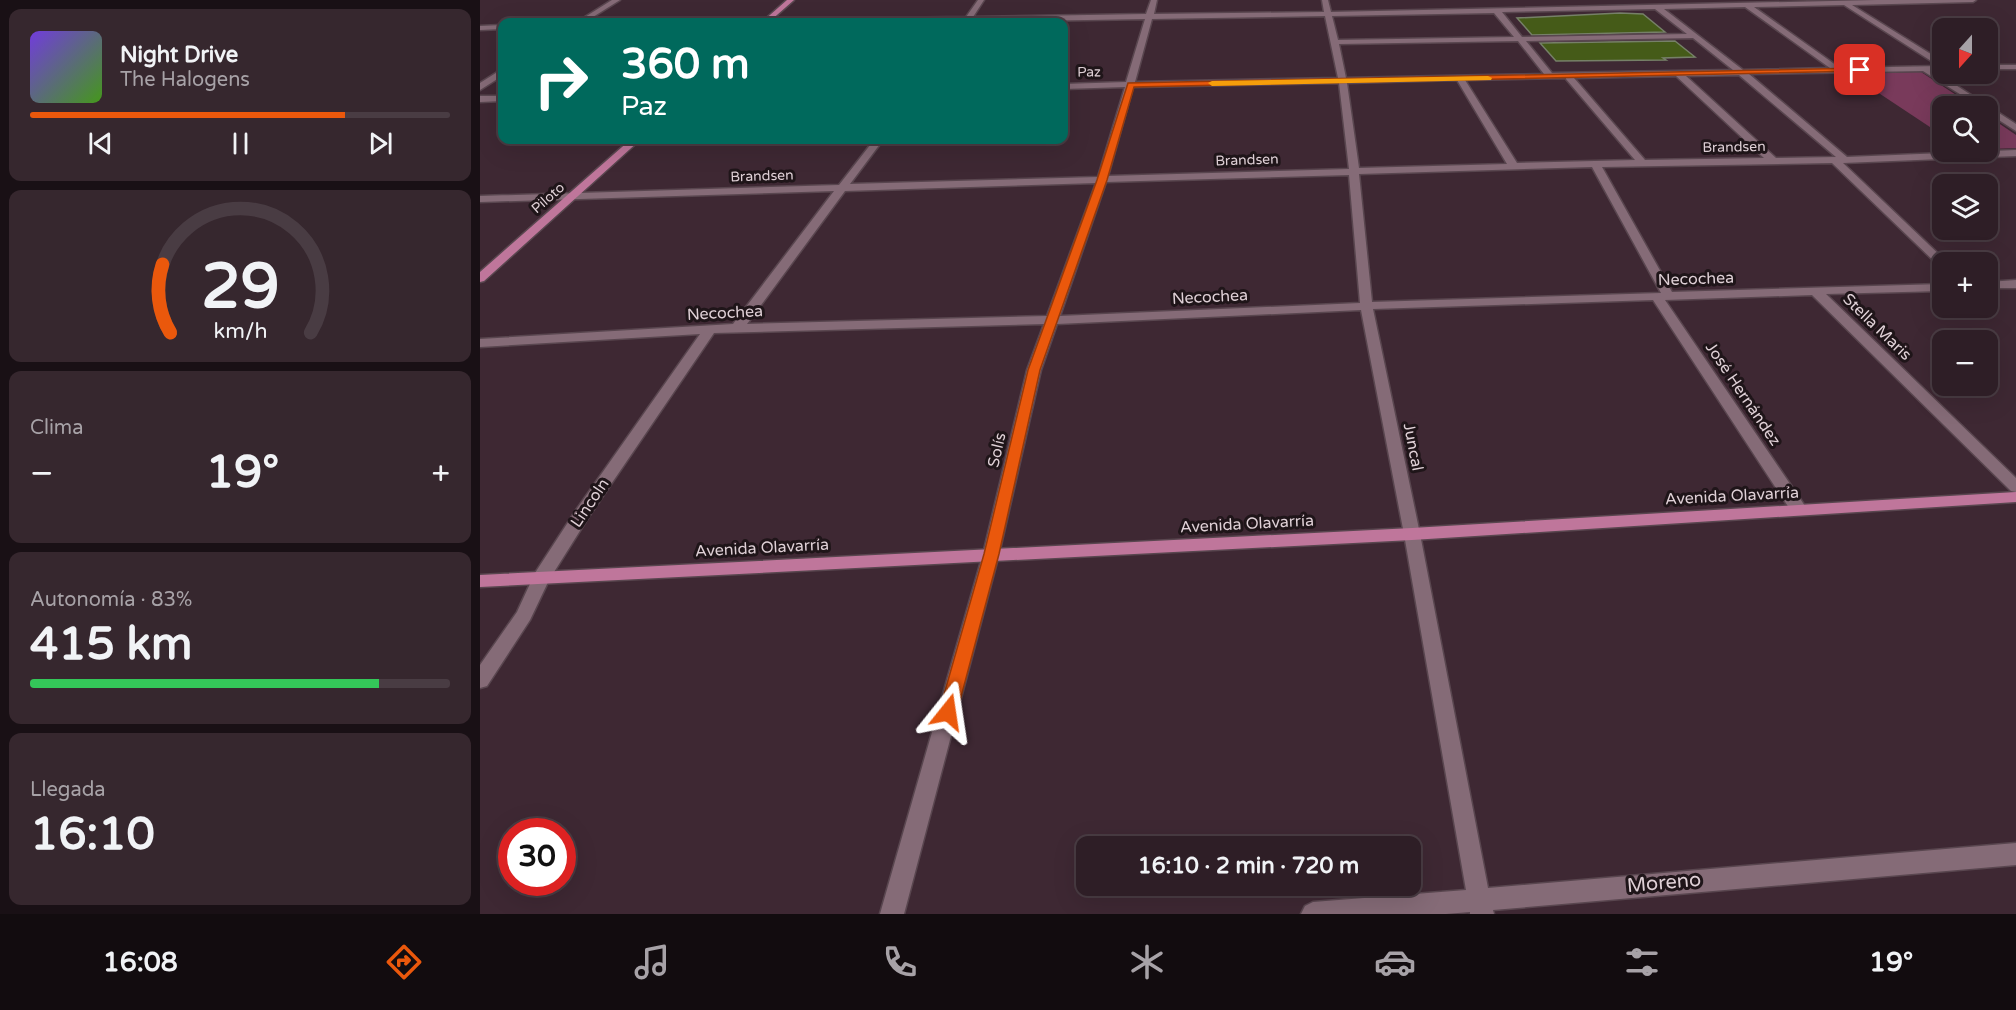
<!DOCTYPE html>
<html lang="es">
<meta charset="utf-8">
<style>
:root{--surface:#2e1e26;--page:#36272e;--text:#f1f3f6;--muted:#a7a2a7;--line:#493c43;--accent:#ea580c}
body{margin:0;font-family:"Varela Round",sans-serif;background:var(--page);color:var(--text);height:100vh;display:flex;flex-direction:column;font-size:22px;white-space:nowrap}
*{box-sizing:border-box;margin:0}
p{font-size:20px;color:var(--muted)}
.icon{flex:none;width:33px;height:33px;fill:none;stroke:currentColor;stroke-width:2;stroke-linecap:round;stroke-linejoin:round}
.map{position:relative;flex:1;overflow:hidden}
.side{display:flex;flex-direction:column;gap:9px;padding:9px;background:#191015;width:480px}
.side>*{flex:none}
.banner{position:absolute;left:18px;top:18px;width:570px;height:126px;border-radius:12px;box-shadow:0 6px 24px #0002,0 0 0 2px var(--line);background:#00695c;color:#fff;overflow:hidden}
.needle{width:39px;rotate:201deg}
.buttons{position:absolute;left:1452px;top:18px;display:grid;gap:12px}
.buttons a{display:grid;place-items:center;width:66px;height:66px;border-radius:12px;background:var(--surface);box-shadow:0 6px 24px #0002,0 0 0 2px var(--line);font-size:30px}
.speed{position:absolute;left:18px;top:818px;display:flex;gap:12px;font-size:30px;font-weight:700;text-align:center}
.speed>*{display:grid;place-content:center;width:78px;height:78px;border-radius:50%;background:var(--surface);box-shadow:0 6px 24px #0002,0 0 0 2px var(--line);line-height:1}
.speed .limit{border:9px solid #d22;background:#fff;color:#111}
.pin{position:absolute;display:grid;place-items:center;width:51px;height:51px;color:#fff;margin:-26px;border-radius:12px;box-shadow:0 3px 9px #0006}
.me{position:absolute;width:66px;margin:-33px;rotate:15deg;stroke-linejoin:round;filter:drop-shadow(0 0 4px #0008)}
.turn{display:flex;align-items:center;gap:21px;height:126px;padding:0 24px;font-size:27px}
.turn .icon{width:78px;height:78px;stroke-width:2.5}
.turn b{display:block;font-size:42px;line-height:51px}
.big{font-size:45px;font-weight:800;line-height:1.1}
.side .tile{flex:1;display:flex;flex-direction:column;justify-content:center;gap:9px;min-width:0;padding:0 21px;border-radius:12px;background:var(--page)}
.side .dial{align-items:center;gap:0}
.dial svg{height:156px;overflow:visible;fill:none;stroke:var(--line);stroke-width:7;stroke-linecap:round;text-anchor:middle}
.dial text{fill:var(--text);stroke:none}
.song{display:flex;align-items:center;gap:18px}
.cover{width:72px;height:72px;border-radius:9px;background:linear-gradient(135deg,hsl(260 70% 55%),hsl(100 70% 35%))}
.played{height:6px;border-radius:3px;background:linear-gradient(90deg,var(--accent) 75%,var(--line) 75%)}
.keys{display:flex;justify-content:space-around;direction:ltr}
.heat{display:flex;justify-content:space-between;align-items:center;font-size:33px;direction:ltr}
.charge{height:9px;border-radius:4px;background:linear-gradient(90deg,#34c759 83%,var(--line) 0)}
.trip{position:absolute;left:596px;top:836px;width:345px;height:60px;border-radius:12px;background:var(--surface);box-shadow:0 6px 24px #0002,0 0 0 2px var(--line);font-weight:800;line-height:60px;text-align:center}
.tabs{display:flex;height:96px;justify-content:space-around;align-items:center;background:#120c0f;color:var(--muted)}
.tabs .icon{width:42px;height:42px}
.tabs .on{color:var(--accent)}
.tabs b{font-size:27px;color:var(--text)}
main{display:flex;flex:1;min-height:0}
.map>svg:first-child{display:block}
</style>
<main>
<section class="side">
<div class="tile">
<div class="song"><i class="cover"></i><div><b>Night Drive</b><p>The Halogens</p></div></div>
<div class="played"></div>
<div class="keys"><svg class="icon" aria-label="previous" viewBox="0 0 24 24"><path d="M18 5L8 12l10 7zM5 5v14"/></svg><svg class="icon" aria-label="pause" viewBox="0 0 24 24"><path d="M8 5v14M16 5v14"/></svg><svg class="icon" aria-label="next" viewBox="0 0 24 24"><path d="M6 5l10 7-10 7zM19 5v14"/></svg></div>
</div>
<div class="tile dial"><svg viewBox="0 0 100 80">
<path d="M14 69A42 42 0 1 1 86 69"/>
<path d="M14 69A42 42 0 0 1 10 34" stroke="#ea580c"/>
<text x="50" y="56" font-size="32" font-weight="700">29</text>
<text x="50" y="72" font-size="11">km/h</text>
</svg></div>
<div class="tile"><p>Clima</p>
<div class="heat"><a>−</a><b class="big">19°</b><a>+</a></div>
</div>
<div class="tile"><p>Autonomía · 83%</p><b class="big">415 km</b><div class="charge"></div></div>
<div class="tile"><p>Llegada</p><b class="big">16:10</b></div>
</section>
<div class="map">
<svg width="1536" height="914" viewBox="0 0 1536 914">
<rect width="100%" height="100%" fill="#3e2833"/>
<!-- green -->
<path fill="#793a5b" d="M1441 72 1493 106H1462V135L1370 74Z
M1508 116 1536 135V148L1508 149Z"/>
<!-- building -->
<path fill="#455b18" stroke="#768068" stroke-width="1.5" d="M1140 13 1163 14 1185 32 1052 35 1037 18Z
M1195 41 1215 57 1183 58 1186 60 1076 61 1060 43Z"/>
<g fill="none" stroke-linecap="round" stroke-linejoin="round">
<defs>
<path id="minor" d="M132 0H140L105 22H97Z
M498 0H504L493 17 666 14 671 0H677L674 14 844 12 842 0H848L851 12 1396 0H1496L1493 2 1372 5 1462 61V70L1454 71 1536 124V131L1508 113V106H1499L1443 71 1269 74 1367 157 1536 150V156L1363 163 1466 261 1467 262H1462V266L1458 265 1352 163 1122 167 1192 292 1462 284V291L1346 294 1536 478V492L1531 491 1332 295 1185 300 1325 506 1327 510 1325 514H1313L1173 300 893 309 940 534 1008 888 1536 843V865L1013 910 1014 914H990V912L966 914H821L825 906 833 902 986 890 924 534 881 310 577 324 561 370 519 554 424 914H400L503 554 547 370 564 324 234 333 108 518 69 580 50 620 7 686 0 688V665L37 612 55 573 96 510 220 334 0 347V339L253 324 354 191 0 202V196L359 185 394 140H403L370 184 618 177 645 87 584 89V84L646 82 665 19 489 22H247L251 20 486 17ZM1363 5H1364L1459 66 1360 68 1274 7ZM1265 7 1350 68 1263 70 1184 9ZM1175 9 1207 34 1042 37 1022 12ZM1014 13 1034 37 858 40 852 16ZM845 16 858 78 655 82 672 19ZM1213 38 1253 70 1072 73 1046 41ZM1038 41 1064 74 866 78 859 44ZM1259 75 1356 157 1296 158 1206 76ZM1196 76 1284 158 1165 160 1094 78ZM1086 78V79L1155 160 1037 163 985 80ZM977 80 1027 164 879 168 867 83ZM859 83 869 169 628 176 653 87ZM1112 167 1181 293 892 302 879 174ZM869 175 880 303 580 316 626 182ZM616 183 567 316 267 324 365 191Z
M22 25V29L0 30V26Z
M1508 65H1536V69H1508Z
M19 71H22V76L0 90V83Z
M0 96H22V101L0 102Z
M1536 280V288H1508V282Z"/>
<path id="major" d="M307 0H314L289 22H282Z
M150 140H160L4 281 0 282V272Z
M1536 492V502L932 540 0 587V575L932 528Z"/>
</defs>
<!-- minor casing -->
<use href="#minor" stroke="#59464f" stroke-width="3"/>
<!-- major casing -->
<use href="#major" stroke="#59464f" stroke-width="3"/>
<!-- minor -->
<use href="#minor" fill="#856b77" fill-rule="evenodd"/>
<!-- major -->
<use href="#major" fill="#bf769b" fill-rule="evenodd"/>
</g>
<!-- route -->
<path fill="#ea580c" stroke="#983908" stroke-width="1.5" d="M1380 68 1383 71 654 87 627 180 560 370 519 554 477 712 474 717 468 719 462 717 459 712 504 554 548 370 617 180 648 83Z"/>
<!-- slow -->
<path fill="#f59e0b" d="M1008 76 1012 78 1011 80 732 86 728 83 732 81Z"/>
<g text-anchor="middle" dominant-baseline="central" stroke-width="6" stroke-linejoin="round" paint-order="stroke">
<!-- far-street labels -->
<g font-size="14" fill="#dfd0d6" stroke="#1f1519">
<text transform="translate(609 72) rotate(-1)">Paz</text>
<text transform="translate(1254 147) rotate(-1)">Brandsen</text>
<text transform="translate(767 160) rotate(-2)">Brandsen</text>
<text transform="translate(282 176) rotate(-2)">Brandsen</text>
<text transform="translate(68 198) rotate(-41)">Piloto</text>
</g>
<!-- street labels -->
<g font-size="16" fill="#dfd0d6" stroke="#1f1519">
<text transform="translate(1216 279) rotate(-2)">Necochea</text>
<text transform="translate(730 297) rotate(-3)">Necochea</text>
<text transform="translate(245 313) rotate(-3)">Necochea</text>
<text transform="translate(1397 327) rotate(44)">Stella Maris</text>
<text transform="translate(1263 394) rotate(56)">José Hernández</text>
<text transform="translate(933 447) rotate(79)">Juncal</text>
<text transform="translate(517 450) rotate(-77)">Solís</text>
<text transform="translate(1252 496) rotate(-3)">Avenida Olavarría</text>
<text transform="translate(110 503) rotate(-56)">Lincoln</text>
<text transform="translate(767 524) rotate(-3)">Avenida Olavarría</text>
<text transform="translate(282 548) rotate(-3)">Avenida Olavarría</text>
</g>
<!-- near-street labels -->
<g font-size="20" fill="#dfd0d6" stroke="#1f1519">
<text transform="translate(1184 883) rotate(-5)">Moreno</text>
</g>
</g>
</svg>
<div class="buttons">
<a><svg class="needle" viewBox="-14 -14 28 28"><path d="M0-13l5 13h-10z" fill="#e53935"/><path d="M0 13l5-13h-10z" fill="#a7a2a7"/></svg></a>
<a><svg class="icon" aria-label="search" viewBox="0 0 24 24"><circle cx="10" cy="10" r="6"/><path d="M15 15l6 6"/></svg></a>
<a><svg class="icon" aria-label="layers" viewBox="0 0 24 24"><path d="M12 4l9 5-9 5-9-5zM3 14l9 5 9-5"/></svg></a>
<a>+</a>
<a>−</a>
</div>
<div class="speed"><div class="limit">30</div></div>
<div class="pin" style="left:1380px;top:70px;background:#d93025"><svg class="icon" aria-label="arrive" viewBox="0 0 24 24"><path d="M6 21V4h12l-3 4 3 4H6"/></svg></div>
<svg class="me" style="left:468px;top:712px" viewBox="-20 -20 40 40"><path d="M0-17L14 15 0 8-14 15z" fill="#ea580c" stroke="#fff" stroke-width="4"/></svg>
<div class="trip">16:10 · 2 min · 720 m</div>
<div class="banner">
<div class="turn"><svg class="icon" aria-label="right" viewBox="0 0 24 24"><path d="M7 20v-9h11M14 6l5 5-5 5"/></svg><div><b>360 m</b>Paz</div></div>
</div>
</div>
</main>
<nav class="tabs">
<b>16:08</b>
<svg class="icon on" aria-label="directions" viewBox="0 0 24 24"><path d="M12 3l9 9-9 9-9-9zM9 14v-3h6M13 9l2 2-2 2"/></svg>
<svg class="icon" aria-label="music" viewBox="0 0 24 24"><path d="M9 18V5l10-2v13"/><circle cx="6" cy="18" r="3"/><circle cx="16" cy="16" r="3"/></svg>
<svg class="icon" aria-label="phone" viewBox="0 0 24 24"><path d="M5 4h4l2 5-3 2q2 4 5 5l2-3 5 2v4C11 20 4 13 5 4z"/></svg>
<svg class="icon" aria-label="climate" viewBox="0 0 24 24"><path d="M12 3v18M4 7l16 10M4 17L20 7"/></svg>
<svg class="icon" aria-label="car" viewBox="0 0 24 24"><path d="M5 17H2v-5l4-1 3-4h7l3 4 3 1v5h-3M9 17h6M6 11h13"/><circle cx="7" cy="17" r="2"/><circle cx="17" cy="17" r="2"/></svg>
<svg class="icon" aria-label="filters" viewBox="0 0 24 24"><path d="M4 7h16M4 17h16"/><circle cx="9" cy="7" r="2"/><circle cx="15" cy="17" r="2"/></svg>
<b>19°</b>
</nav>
